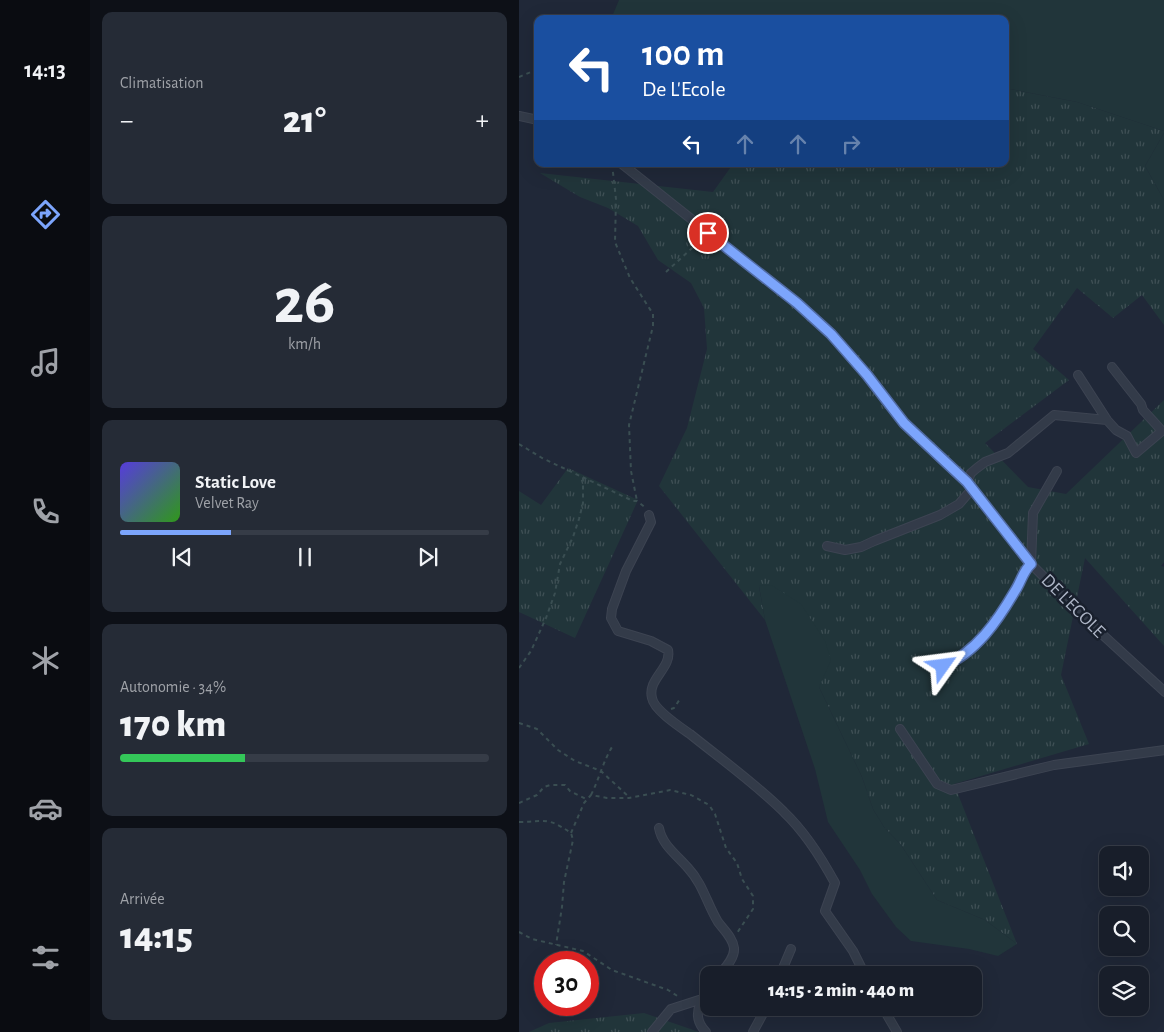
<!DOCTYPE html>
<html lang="fr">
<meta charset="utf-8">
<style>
:root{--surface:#181e2a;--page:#252b36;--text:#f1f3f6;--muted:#9fa2a8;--line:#363c47;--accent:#7ca5fc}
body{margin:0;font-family:"Alegreya Sans",sans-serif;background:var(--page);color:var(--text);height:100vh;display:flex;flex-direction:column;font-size:19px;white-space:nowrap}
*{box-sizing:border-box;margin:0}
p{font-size:16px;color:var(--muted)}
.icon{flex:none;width:28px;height:28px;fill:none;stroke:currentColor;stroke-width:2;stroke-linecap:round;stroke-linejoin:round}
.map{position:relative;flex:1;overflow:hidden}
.sheet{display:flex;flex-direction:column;gap:12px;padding:12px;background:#0d1017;width:429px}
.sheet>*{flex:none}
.banner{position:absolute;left:15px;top:15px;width:475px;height:152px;border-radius:10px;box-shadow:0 5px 20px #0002,0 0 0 1px var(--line);background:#1a4fa0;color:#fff;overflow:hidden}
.fabs{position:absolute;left:580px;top:846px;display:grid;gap:10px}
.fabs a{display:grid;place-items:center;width:50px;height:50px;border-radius:10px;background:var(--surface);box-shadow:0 5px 20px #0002,0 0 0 1px var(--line);font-size:25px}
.speed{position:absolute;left:15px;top:951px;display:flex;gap:10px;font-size:25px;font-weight:700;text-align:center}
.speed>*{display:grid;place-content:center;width:65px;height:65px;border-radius:50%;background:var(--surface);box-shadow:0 5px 20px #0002,0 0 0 1px var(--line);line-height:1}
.speed .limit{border:8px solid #d22;background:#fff;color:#111}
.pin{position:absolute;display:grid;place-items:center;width:42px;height:42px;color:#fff;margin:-21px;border:2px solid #fff;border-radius:50%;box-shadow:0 1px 5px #0007}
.me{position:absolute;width:55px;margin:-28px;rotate:59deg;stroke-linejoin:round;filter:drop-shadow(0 0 4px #0008)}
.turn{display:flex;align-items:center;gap:18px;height:105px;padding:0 25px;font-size:22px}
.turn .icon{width:65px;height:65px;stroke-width:2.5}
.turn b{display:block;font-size:35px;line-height:42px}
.lanes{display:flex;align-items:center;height:48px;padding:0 25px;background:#0003;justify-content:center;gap:25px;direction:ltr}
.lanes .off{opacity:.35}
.big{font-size:38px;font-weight:800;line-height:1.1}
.sheet .widget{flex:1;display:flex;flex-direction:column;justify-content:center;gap:8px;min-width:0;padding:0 18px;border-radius:10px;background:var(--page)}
.sheet .dial{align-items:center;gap:0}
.dial b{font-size:65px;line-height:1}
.song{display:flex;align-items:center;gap:15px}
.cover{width:60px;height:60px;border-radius:8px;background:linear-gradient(135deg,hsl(250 70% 55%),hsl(110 70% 35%))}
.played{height:5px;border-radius:2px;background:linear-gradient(90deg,var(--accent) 30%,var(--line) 30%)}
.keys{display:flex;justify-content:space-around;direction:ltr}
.heat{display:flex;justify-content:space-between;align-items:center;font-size:28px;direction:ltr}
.charge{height:8px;border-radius:4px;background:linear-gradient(90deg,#34c759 34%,var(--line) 0)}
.trip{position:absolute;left:181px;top:966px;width:282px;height:50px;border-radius:10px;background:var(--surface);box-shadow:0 5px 20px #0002,0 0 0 1px var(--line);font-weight:800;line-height:50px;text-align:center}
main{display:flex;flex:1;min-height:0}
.tab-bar{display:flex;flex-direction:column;width:90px;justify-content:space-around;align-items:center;background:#0a0c11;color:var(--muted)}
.tab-bar .icon{width:35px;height:35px}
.tab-bar .current{color:var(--accent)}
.tab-bar b{font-size:22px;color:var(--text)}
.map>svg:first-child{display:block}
</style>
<main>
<nav class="tab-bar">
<b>14:13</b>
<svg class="icon current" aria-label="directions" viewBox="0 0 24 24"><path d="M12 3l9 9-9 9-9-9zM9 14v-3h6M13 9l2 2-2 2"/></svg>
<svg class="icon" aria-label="music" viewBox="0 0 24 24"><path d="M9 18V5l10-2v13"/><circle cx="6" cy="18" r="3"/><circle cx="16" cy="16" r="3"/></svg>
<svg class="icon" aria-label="phone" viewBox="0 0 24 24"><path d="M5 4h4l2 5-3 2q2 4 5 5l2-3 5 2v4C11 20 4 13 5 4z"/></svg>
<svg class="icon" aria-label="climate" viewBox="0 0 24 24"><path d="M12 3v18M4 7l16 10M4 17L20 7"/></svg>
<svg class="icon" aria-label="car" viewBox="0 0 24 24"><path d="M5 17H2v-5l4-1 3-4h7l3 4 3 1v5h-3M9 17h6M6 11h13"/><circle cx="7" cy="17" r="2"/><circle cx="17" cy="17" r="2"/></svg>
<svg class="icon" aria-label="filters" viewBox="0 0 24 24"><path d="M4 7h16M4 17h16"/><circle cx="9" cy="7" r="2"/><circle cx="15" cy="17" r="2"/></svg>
</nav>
<section class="sheet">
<div class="widget"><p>Climatisation</p>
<div class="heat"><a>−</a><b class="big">21°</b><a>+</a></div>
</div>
<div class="widget dial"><b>26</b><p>km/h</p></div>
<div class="widget">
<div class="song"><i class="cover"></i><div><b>Static Love</b><p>Velvet Ray</p></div></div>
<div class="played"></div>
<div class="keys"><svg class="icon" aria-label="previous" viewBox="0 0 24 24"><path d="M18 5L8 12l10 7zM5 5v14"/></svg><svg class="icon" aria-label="pause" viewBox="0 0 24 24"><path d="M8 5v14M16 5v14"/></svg><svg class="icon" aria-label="next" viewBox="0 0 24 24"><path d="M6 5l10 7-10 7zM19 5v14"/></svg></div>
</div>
<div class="widget"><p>Autonomie · 34%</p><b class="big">170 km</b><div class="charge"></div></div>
<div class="widget"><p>Arrivée</p><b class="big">14:15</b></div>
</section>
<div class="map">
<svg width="646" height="1032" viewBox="0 0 646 1032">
<defs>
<pattern id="grass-tufts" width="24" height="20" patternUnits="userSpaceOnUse" patternTransform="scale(1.25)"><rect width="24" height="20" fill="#21353a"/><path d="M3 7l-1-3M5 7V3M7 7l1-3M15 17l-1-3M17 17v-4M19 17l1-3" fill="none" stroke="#3f5055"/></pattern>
</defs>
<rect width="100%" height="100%" fill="#202838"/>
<!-- grass -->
<path fill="url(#grass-tufts)" d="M486 88 558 102 645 131V133L626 166 645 200V325L623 295 594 318 558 288 514 349 550 380 466 443 509 487 547 494 645 400 646 561 642 566 646 567 645 646 566 558 542 675 570 744 435 784 498 944 466 920 418 900 382 845 365 827 354 809 343 777 300 687 240 586 246 620 140 486 168 428 188 349 185 308 172 283 139 260 119 226 89 208 61 197 21 173 194 192 214 164H486Z
M49 468 119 500 56 638 0 612V491L22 505Z
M125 1013 180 1032H10L30 1023Z"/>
<!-- garden -->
<path fill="#21353a" d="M100 0H645V131L558 102 486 88V19H92Z
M645 133 646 200H645L626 166Z
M252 585 282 604 306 641 312 660 300 687 343 777 354 809 365 827 382 845 418 900 466 920 498 944 479 956 450 949 392 941 377 927 353 894 341 870 309 822 296 769 246 620 240 586Z"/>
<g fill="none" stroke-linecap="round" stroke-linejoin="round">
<defs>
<path id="street" d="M0 116 19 120
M103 164 278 303 312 334 348 375 385 423 448 482 512 564 573 625 646 692
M559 375 588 420 597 430 608 436 617 453 643 431 624 410 622 404 593 367
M448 482 452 473 458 468 466 462 489 453 535 415 588 420
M130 515 132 522 107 571 93 609 92 618 99 631 132 641 149 650C153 668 128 679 133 698 135 710 161 727 171 734 202 759 237 784 265 812 285 831 303 859 316 883L306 911 334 951 346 975
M308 546 326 550 342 547 355 541 421 515 440 504 453 489
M424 666C457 653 479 621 496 591 502 582 504 571 512 564L514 513 538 471
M381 729 418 784 432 790 535 765 646 750
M140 828C143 845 158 855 169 868 184 884 188 904 199 922 205 930 214 938 215 948 216 958 206 968 200 975
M261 975 272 949
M364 1008 378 1032
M133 1032 152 1009 183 999
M187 1032C173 1018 179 1003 190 989
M234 1032 247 1008"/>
</defs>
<!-- street casing -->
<use href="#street" stroke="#3d4452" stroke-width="10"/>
<!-- path -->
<path stroke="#3a4e52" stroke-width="2" stroke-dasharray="4 4" stroke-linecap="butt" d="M0 77 19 69
M93 164 97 199 96 242 111 278 134 314V326L110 425 112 471 118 501
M147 272 184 238
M0 444 23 458 114 501H118L127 508
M0 668 12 651 27 618 36 593 41 564 54 537 60 519 64 503V477
M152 709 155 708 161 699
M0 723 18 729 39 750 56 761 82 771 111 798
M72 795C80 779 84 762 93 747
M0 803 18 795 25 787 31 785H46L51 791 67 799
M0 822C27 822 27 816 52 833L54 840 45 882 43 907 37 945
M52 833 65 803 72 795 88 798H110L151 790 172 795 190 805 196 814 207 848 218 863 223 879 234 896V909L218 933
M0 932 13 939 64 951 93 970 149 990 160 997"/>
<!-- street -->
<use href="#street" stroke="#333b49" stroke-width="8"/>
</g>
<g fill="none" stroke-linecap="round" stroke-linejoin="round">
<defs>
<path id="route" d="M189 233 278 303 312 334 348 375 385 423 448 482 512 564C504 571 502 582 496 591 479 620 457 653 424 666"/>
</defs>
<!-- route casing -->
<use href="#route" stroke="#516ba4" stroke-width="12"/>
<!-- route -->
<use href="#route" stroke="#7ca5fc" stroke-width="9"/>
</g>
<g text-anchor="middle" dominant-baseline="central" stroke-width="5" stroke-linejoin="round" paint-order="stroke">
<!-- street labels -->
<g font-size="19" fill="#adb5c6" stroke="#19202d">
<text transform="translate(554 606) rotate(45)">DE L'ECOLE</text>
</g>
</g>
</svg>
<div class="fabs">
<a><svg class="icon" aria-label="sound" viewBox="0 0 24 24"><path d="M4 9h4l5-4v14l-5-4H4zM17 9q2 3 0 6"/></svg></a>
<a><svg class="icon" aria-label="search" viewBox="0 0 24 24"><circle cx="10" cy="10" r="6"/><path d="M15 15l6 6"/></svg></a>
<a><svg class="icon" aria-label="layers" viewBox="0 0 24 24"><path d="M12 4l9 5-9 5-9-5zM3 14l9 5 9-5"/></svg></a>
</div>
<div class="speed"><div class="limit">30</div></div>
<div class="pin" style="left:189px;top:233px;background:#d93025"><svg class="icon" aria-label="arrive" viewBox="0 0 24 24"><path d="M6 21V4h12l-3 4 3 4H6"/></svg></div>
<svg class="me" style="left:424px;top:666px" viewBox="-20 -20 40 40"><path d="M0-17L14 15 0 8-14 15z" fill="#7ca5fc" stroke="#fff" stroke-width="4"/></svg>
<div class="trip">14:15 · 2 min · 440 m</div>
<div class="banner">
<div class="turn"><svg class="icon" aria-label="left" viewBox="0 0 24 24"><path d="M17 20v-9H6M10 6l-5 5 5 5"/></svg><div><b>100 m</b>De L'Ecole</div></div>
<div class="lanes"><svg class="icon" aria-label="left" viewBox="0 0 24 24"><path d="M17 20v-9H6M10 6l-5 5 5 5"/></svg><svg class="icon off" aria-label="ahead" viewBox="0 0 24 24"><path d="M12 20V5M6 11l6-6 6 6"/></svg><svg class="icon off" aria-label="ahead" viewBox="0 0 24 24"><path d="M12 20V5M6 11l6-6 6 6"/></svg><svg class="icon off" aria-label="right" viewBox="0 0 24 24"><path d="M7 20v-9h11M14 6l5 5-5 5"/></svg></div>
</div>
</div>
</main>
